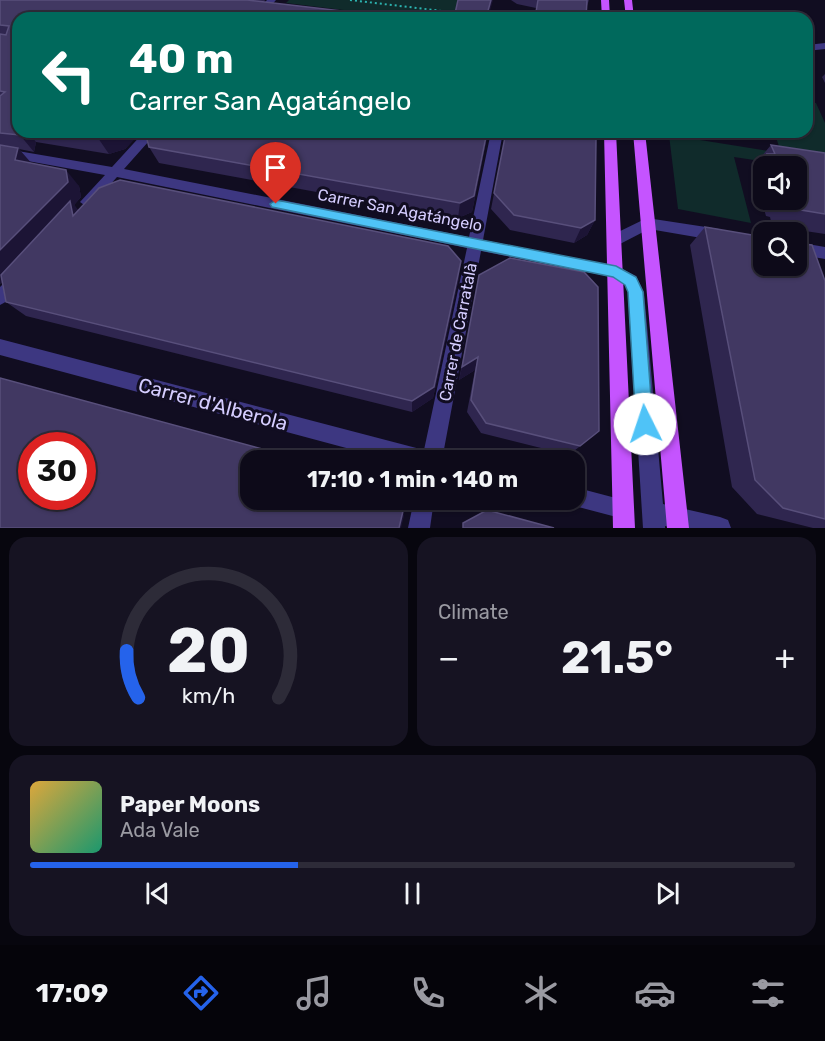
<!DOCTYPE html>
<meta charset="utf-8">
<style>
:root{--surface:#0d0a19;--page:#161322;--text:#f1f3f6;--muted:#9a9aa2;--line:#2d2b38;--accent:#2563eb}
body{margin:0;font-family:Rubik,sans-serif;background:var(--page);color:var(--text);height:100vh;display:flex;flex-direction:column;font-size:22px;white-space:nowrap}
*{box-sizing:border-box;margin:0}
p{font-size:20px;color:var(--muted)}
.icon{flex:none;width:33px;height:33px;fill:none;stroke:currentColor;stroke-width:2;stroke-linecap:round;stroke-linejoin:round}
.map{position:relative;height:528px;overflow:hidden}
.panel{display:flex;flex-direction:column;gap:9px;padding:9px;background:#07060e;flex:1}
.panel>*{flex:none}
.guide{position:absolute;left:12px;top:12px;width:801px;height:126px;border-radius:18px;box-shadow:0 2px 4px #0004,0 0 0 2px var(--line);background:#00695c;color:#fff;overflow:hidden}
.buttons{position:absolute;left:753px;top:156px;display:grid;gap:12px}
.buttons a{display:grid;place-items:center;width:54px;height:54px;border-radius:12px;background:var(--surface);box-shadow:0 2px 4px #0004,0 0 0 2px var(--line);font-size:30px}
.speed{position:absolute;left:18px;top:432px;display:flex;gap:12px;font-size:30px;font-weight:700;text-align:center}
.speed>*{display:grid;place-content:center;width:78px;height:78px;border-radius:50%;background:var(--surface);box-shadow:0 2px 4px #0004,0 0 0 2px var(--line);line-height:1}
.speed .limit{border:9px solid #d22;background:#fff;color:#111}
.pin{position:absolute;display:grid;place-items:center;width:51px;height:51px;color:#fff;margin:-62px -26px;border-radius:50% 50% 50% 0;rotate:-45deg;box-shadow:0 0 6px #0007}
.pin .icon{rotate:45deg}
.me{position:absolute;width:66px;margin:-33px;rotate:356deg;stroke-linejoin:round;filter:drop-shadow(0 0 4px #0008)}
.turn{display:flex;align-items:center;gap:21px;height:126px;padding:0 18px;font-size:27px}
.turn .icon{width:78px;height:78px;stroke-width:2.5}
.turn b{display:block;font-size:42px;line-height:51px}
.big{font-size:45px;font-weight:700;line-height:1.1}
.panel .card{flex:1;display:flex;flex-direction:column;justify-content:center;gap:9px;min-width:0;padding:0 21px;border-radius:18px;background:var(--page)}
.panel .dial{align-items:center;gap:0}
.dial svg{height:156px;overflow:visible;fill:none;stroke:var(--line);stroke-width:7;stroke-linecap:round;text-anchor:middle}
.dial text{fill:var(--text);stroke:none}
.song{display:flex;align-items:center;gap:18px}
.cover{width:72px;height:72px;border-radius:9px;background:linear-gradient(135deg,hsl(40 70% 55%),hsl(160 70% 35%))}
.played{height:6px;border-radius:3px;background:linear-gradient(90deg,var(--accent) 35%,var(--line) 35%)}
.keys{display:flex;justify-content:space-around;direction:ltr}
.heat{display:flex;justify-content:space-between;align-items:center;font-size:33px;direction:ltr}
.panel .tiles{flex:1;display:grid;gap:9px;grid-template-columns:1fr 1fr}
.card:last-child{grid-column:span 2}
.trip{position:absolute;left:240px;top:450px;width:345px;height:60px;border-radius:18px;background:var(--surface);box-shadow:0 2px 4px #0004,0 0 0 2px var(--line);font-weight:700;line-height:60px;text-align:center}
.tabs{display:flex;height:96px;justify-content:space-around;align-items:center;background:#05040a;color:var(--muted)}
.tabs .icon{width:42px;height:42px}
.tabs .on{color:var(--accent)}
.tabs b{font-size:27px;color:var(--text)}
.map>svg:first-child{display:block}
</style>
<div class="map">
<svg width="825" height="528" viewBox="0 0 825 528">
<rect width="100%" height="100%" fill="#110d21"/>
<!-- green -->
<path fill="#102b2b" d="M289 0H460L459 10 530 18H409L286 3Z
M807 102 816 103 825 123V156L780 149 774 132H807Z
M669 135 825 160V171L734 157 751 223 678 209Z"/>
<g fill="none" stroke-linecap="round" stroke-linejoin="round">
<!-- path -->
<path stroke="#2cb4b0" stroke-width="2" stroke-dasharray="2 3" stroke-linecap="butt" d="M350 0 459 13"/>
<!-- minor -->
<path fill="#3d3781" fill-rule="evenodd" d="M267 0H276L260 18H251Z
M825 43V49L807 51V45Z
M144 132H157L124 169 469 237 491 132H503L483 240 616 266 636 276 644 292 663 504 720 517 728 520 731 528H674L665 526V528H643L628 292 625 285 612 277 481 251 442 460H391L0 355V339L424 450 467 248 117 177 92 205 87 207 80 202 105 175 0 156V148L112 167Z
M647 218 719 229 724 231 726 235 724 239 719 241 649 229 620 244H610L608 240 610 236Z
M796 242 825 247V259L796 254Z
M18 272 23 274 26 278C21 288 10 301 0 305V287L13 274Z
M574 487 631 502 634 509 631 516 624 519 567 504 565 500H574Z
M414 500H434L430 528H408Z"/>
<!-- primary -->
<path fill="#c554ff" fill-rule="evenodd" d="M601 0H609L610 18H602Z
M624 0H632L634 18H626Z
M604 132H616L635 528H613Z
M633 132H645L689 528H667Z"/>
</g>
<!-- wall -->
<path fill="#2f264f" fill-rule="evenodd" d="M0 0H265L264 2 18 18V132H141L125 149 109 154 36 142 34 152 19 149 31 163 79 186 81 197 74 205 78 210 459 277 433 398 412 412 26 316 6 302 2 282 0 284Z
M511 0H589L587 6 536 8 517 4Z
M825 74V83L822 77Z
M488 132 472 212 458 218 159 163 149 147Z
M506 132 595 220 587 235 574 243 510 230 491 209Z
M771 145 825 153V234L772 226 770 217 766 216 753 172 758 166 756 163ZM764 166H796V200H764Z
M705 227 825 281V528H813L757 514 732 487 690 245Z
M476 290 599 431 569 455 481 433 467 412 475 370 459 380Z"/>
<!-- shaded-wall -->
<path fill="#1c1435" d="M491 0H493L488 18H486Z
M21 132H28L36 142 34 152 20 135Z
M116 132H141L125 149 109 154 98 138Z
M488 132 472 212 458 218 460 203Z
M18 148 32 164 15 160Z
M66 170 79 186 81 197 74 205 85 218 73 216 71 208 0 284V250Z
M595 220 587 235 574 243 581 228Z
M461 261 459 277 433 398 412 412V401Z
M478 357 475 370 459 380 462 367Z
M403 511 404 516 401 528H399Z"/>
<!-- building -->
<path fill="#413862" stroke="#584f7b" stroke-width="1.5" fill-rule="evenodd" d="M0 0H247L402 18H18V132H21L20 135 0 133V96L5 92 0 91V34L6 35 9 26 0 25Z
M458 0H491L486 18H454Z
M538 0H587L586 18H535Z
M59 132H116L98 138Z
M145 132H487L474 196 460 203 149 147Z
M506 132H587L596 139 595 220 581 228 514 215 494 193Z
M0 145 18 148 15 160 66 170 68 182 0 250Z
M771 145 825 153V214L789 208 787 200H796V166H772L767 154H775Z
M120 180 448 246 461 261 434 387 412 401 6 302 1 275 70 201 73 216 99 188Z
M705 227 764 237V266H796V243L812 245 825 281V519L783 508 755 480Z
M510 258 584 272 598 287 599 431 580 446 486 423 471 400 478 357 462 367 479 275Z
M0 378 303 460H250V500H397L403 511 399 528H0ZM32 446H82V496H32Z
M487 510 554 528H463V523Z"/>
<!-- route -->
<path fill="#4fc3f7" stroke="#337fa1" stroke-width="1.5" d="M276 200 616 266 636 277 643 292 653 424 651 430 645 433 639 430 636 424 628 292 625 285 613 277 272 207 270 204Z"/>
<g text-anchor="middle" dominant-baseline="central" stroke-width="6" stroke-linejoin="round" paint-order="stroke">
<!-- street labels -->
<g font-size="16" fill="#d5cdff" stroke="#110d21">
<text transform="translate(400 210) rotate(11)">Carrer San Agatángelo</text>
<text transform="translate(458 332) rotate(-79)">Carrer de Carratalà</text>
</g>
<!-- near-street labels -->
<g font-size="20" fill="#d5cdff" stroke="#110d21">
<text transform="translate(213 404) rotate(15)">Carrer d'Alberola</text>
</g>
</g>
</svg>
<div class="buttons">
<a><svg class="icon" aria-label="sound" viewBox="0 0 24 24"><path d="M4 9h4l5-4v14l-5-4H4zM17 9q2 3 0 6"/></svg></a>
<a><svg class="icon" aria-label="search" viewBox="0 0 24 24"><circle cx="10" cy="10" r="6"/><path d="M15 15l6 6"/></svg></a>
</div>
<div class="speed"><div class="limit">30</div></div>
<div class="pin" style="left:276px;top:204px;background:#d93025"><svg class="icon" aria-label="arrive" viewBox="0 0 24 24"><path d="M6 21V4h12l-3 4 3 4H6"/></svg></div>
<svg class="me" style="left:645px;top:424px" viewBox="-20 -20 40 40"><circle r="19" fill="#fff"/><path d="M0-13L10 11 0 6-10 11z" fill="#4fc3f7"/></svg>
<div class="trip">17:10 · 1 min · 140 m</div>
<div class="guide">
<div class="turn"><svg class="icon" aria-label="left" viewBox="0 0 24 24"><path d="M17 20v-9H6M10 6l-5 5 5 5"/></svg><div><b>40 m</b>Carrer San Agatángelo</div></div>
</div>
</div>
<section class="panel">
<div class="tiles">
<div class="card dial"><svg viewBox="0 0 100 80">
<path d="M14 69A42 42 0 1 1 86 69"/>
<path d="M14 69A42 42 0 0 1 8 45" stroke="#2563eb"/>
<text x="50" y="56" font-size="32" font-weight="700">20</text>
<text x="50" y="72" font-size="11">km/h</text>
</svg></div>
<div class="card"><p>Climate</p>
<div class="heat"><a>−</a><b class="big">21.5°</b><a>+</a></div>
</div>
<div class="card">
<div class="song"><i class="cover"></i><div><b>Paper Moons</b><p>Ada Vale</p></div></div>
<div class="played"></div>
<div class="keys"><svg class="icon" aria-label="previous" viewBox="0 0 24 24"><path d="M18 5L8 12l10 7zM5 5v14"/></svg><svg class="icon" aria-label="pause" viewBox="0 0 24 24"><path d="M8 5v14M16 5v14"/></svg><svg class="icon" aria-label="next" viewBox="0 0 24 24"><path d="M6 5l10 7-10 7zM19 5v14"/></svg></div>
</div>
</div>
</section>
<nav class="tabs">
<b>17:09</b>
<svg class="icon on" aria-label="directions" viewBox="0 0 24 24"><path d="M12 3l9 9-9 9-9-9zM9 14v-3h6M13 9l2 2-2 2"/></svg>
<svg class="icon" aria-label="music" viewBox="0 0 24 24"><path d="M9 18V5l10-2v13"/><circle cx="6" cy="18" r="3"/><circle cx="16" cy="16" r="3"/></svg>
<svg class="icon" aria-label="phone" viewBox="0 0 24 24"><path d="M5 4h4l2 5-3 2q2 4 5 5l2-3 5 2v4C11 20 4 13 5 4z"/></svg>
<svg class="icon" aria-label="climate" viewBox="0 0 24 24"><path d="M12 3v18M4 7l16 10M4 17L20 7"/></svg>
<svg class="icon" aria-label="car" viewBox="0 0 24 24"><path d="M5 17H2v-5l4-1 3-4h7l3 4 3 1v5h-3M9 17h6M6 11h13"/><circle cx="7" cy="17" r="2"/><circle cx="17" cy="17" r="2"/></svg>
<svg class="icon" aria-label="filters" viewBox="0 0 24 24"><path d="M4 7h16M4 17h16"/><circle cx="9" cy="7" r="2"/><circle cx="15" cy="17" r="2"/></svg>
</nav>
